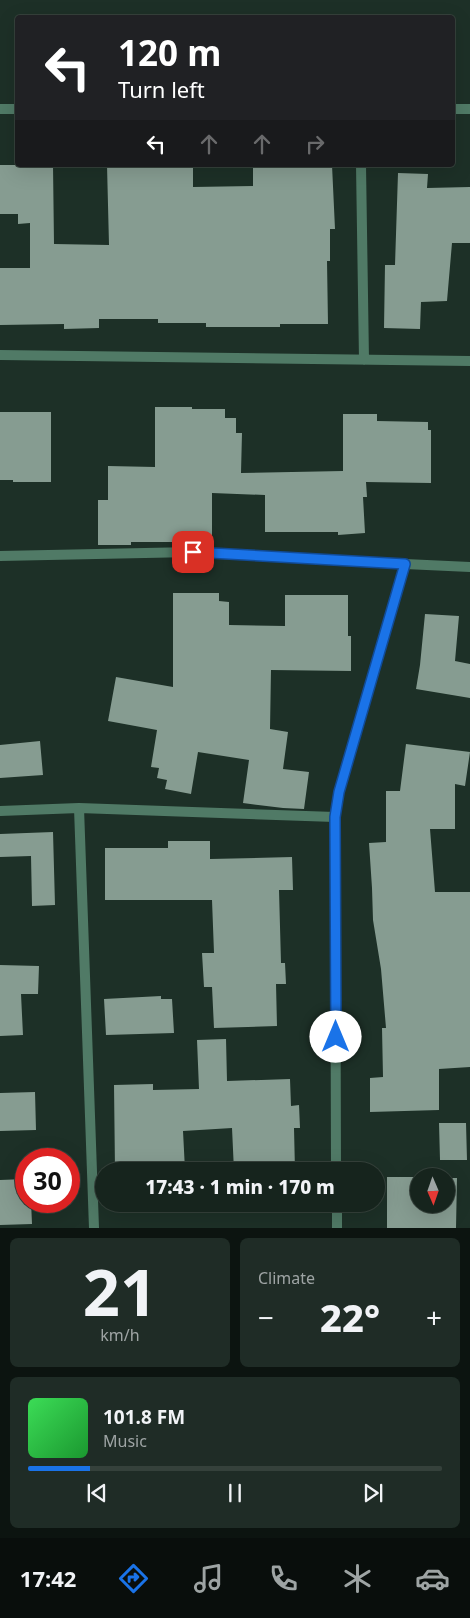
<!DOCTYPE html>
<meta charset="utf-8">
<style>
:root{--surface:#16241d;--page:#1f2c26;--text:#f1f3f6;--muted:#9ea4a4;--line:#35413b;--accent:#1a73e8}
body{margin:0;font-family:"Noto Sans",sans-serif;background:var(--page);color:var(--text);height:100vh;display:flex;flex-direction:column;font-size:19px;white-space:nowrap}
*{box-sizing:border-box;margin:0}
p{font-size:16px;color:var(--muted)}
.icon{flex:none;width:28px;height:28px;fill:none;stroke:currentColor;stroke-width:2;stroke-linecap:round;stroke-linejoin:round}
.map{position:relative;height:1228px;overflow:hidden}
.sheet{display:flex;flex-direction:column;gap:10px;padding:10px;background:#0c1410;flex:1}
.sheet>*{flex:none}
.hud{position:absolute;left:15px;top:15px;width:440px;height:152px;border-radius:5px;box-shadow:0 5px 20px #0002,0 0 0 1px var(--line);background:#202124;color:#fff;overflow:hidden}
.needle{width:32px;rotate:178deg}
.buttons{position:absolute;left:410px;top:1168px;display:grid;gap:10px}
.buttons a{display:grid;place-items:center;width:45px;height:45px;border-radius:50%;background:var(--surface);box-shadow:0 5px 20px #0002,0 0 0 1px var(--line);font-size:25px}
.speed{position:absolute;left:15px;top:1148px;display:flex;gap:10px;font-size:25px;font-weight:700;text-align:center}
.speed>*{display:grid;place-content:center;width:65px;height:65px;border-radius:50%;background:var(--surface);box-shadow:0 5px 20px #0002,0 0 0 1px var(--line);line-height:1}
.speed .limit{border:8px solid #d22;background:#fff;color:#111}
.pin{position:absolute;display:grid;place-items:center;width:42px;height:42px;color:#fff;margin:-21px;border-radius:10px;box-shadow:0 2px 8px #0006}
.me{position:absolute;width:55px;margin:-28px;rotate:0deg;stroke-linejoin:round;filter:drop-shadow(0 0 4px #0008)}
.turn{display:flex;align-items:center;gap:18px;height:105px;padding:0 20px;font-size:22px}
.turn .icon{width:65px;height:65px;stroke-width:2.5}
.turn b{display:block;font-size:35px;line-height:42px}
.lanes{display:flex;align-items:center;height:48px;padding:0 20px;background:#0003;justify-content:center;gap:25px;direction:ltr}
.lanes .off{opacity:.35}
.big{font-size:38px;font-weight:800;line-height:1.1}
.sheet .card{flex:1;display:flex;flex-direction:column;justify-content:center;gap:8px;min-width:0;padding:0 18px;border-radius:8px;background:var(--page)}
.sheet .dial{align-items:center;gap:0}
.dial b{font-size:65px;line-height:1}
.song{display:flex;align-items:center;gap:15px}
.cover{width:60px;height:60px;border-radius:8px;background:linear-gradient(135deg,hsl(130 70% 55%),hsl(130 70% 35%))}
.played{height:5px;border-radius:2px;background:linear-gradient(90deg,var(--accent) 15%,var(--line) 15%)}
.keys{display:flex;justify-content:space-around;direction:ltr}
.heat{display:flex;justify-content:space-between;align-items:center;font-size:28px;direction:ltr}
.sheet .tiles{flex:1;display:grid;gap:10px;grid-template-columns:1fr 1fr}
.card:last-child{grid-column:span 2}
.trip{position:absolute;left:95px;top:1162px;width:290px;height:50px;border-radius:25px;background:var(--surface);box-shadow:0 5px 20px #0002,0 0 0 1px var(--line);font-weight:800;line-height:50px;text-align:center}
.dock{display:flex;height:80px;justify-content:space-around;align-items:center;background:#090e0c;color:var(--muted)}
.dock .icon{width:35px;height:35px}
.dock .current{color:var(--accent)}
.dock b{font-size:22px;color:var(--text)}
.map>svg:first-child{display:block}
</style>
<div class="map">
<svg width="470" height="1228" viewBox="0 0 470 1228">
<rect width="100%" height="100%" fill="#1d3027"/>
<!-- building -->
<path fill="#869c91" d="M0 165H53L54 244 109 245 107 165H193V187L253 186V165H332L335 229H330V261H327L328 324H280V327H206V323H158V319H99V328L64 329V324L0 325V268H30V223L18 224V214H0Z
M398 173 428 174 427 188 470 187V243H452L447 301 421 302 420 329 384 328 385 265H395Z
M155 407H192V409H225V418H236V433H242L241 473 343 471V414H377V421L428 422V430H431V483L366 482 367 497H363L365 533 338 535V532H265V495L212 493V542H131V545H98V500H108V466L155 467Z
M0 412H51V482H13V480H0Z
M173 593H219V601L229 602V625L285 626V595H348V636H351V671L271 670 270 729 288 732 283 769 309 772 304 809 283 808 243 803 249 760 198 752 191 794 165 789 167 780 157 778 159 768 151 767 157 730 108 721 116 677 173 687Z
M425 614 459 616 455 661 470 664V698L416 689 420 665Z
M40 741 43 775 0 778V745Z
M406 744 470 752 465 786 455 784V829H430L435 892H470V1067L439 1069V1110L370 1112V1078L383 1077 382 1028H386L381 969 373 920 372 888 369 843 386 842V791H400Z
M53 832 55 905 32 906 31 856 0 857V834Z
M168 841H210V859L292 857 293 890H279L281 963H285L286 984H276L277 1026 214 1028 212 987H204L202 953H214L212 900H105V848H168Z
M0 965 39 966 38 994H21L23 1035 0 1036Z
M161 996V999H172L174 1033 106 1035 104 999Z
M226 1039 227 1081 290 1079 291 1106 299 1105 300 1128H294L295 1171H234L232 1128 183 1131 185 1170 115 1171 114 1085 153 1084V1090L199 1089 197 1040Z
M35 1092 36 1130 0 1131V1093Z
M439 1123H466L467 1160H440Z
M387 1177H419V1204H446V1178H457L456 1228H387Z
M26 1179V1201H31L32 1224 0 1225V1180Z
M121 1204H180V1211L121 1213Z"/>
<g fill="none" stroke-linecap="round" stroke-linejoin="round">
<!-- minor -->
<path stroke="#507a66" stroke-width="10" d="M0 109H18
M452 109H470
M361 165 364 360
M0 355 470 361
M0 556 193 552 405 564 470 567
M79 808 94 1228
M0 811 79 808 335 817
M336 1171 335 817 339 792 405 564
M337 1204V1228"/>
</g>
<g fill="none" stroke-linecap="round" stroke-linejoin="round">
<defs>
<path id="route" d="M193 552 405 564 339 792 335 817 336 1037"/>
</defs>
<!-- route casing -->
<use href="#route" stroke="#114b97" stroke-width="12"/>
<!-- route -->
<use href="#route" stroke="#1a73e8" stroke-width="9"/>
</g>
</svg>
<div class="buttons">
<a><svg class="needle" viewBox="-14 -14 28 28"><path d="M0-13l5 13h-10z" fill="#e53935"/><path d="M0 13l5-13h-10z" fill="#9ea4a4"/></svg></a>
</div>
<div class="speed"><div class="limit">30</div></div>
<div class="pin" style="left:193px;top:552px;background:#d93025"><svg class="icon" aria-label="arrive" viewBox="0 0 24 24"><path d="M6 21V4h12l-3 4 3 4H6"/></svg></div>
<svg class="me" style="left:336px;top:1037px" viewBox="-20 -20 40 40"><circle r="19" fill="#fff"/><path d="M0-13L10 11 0 6-10 11z" fill="#1a73e8"/></svg>
<div class="trip">17:43 · 1 min · 170 m</div>
<div class="hud">
<div class="turn"><svg class="icon" aria-label="left" viewBox="0 0 24 24"><path d="M17 20v-9H6M10 6l-5 5 5 5"/></svg><div><b>120 m</b>Turn left</div></div>
<div class="lanes"><svg class="icon" aria-label="left" viewBox="0 0 24 24"><path d="M17 20v-9H6M10 6l-5 5 5 5"/></svg><svg class="icon off" aria-label="ahead" viewBox="0 0 24 24"><path d="M12 20V5M6 11l6-6 6 6"/></svg><svg class="icon off" aria-label="ahead" viewBox="0 0 24 24"><path d="M12 20V5M6 11l6-6 6 6"/></svg><svg class="icon off" aria-label="right" viewBox="0 0 24 24"><path d="M7 20v-9h11M14 6l5 5-5 5"/></svg></div>
</div>
</div>
<section class="sheet">
<div class="tiles">
<div class="card dial"><b>21</b><p>km/h</p></div>
<div class="card"><p>Climate</p>
<div class="heat"><a>−</a><b class="big">22°</b><a>+</a></div>
</div>
<div class="card">
<div class="song"><i class="cover"></i><div><b>101.8 FM</b><p>Music</p></div></div>
<div class="played"></div>
<div class="keys"><svg class="icon" aria-label="previous" viewBox="0 0 24 24"><path d="M18 5L8 12l10 7zM5 5v14"/></svg><svg class="icon" aria-label="pause" viewBox="0 0 24 24"><path d="M8 5v14M16 5v14"/></svg><svg class="icon" aria-label="next" viewBox="0 0 24 24"><path d="M6 5l10 7-10 7zM19 5v14"/></svg></div>
</div>
</div>
</section>
<nav class="dock">
<b>17:42</b>
<svg class="icon current" aria-label="directions" viewBox="0 0 24 24"><path d="M12 3l9 9-9 9-9-9zM9 14v-3h6M13 9l2 2-2 2"/></svg>
<svg class="icon" aria-label="music" viewBox="0 0 24 24"><path d="M9 18V5l10-2v13"/><circle cx="6" cy="18" r="3"/><circle cx="16" cy="16" r="3"/></svg>
<svg class="icon" aria-label="phone" viewBox="0 0 24 24"><path d="M5 4h4l2 5-3 2q2 4 5 5l2-3 5 2v4C11 20 4 13 5 4z"/></svg>
<svg class="icon" aria-label="climate" viewBox="0 0 24 24"><path d="M12 3v18M4 7l16 10M4 17L20 7"/></svg>
<svg class="icon" aria-label="car" viewBox="0 0 24 24"><path d="M5 17H2v-5l4-1 3-4h7l3 4 3 1v5h-3M9 17h6M6 11h13"/><circle cx="7" cy="17" r="2"/><circle cx="17" cy="17" r="2"/></svg>
</nav>
